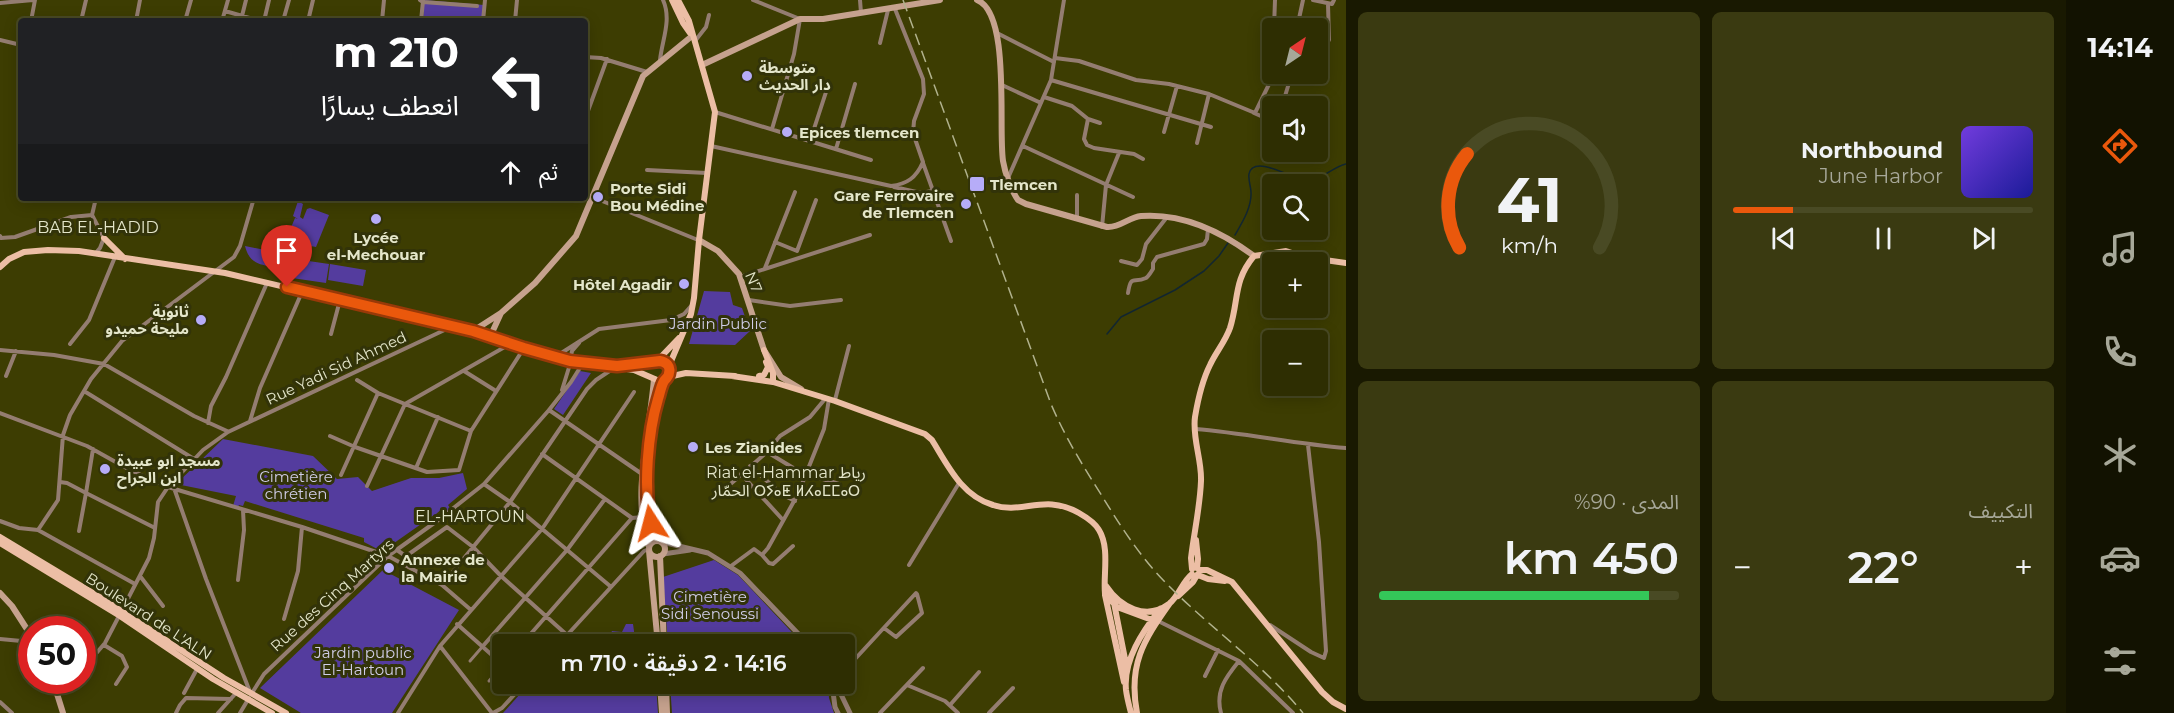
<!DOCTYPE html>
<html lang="ar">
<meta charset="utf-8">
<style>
:root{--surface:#2e2e02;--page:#3a3a11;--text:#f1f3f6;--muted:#a7a899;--line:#494a24;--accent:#ea580c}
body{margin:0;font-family:Montserrat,"Noto Sans Arabic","Noto Sans Tifinagh",sans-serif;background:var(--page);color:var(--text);direction:rtl;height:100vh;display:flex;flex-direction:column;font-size:22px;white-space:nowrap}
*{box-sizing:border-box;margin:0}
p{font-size:20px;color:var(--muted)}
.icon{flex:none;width:33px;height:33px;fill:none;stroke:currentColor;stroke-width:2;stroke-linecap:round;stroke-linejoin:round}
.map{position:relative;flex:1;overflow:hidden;direction:ltr}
.side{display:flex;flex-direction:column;gap:12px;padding:12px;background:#191901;width:720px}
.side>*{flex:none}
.banner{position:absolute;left:18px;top:18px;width:570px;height:183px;border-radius:6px;box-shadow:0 3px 15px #0003,0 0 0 2px var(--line);direction:rtl;background:#202124;color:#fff;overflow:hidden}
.needle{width:39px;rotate:35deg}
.controls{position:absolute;left:1262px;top:18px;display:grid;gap:12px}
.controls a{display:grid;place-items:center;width:66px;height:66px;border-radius:6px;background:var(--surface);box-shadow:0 3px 15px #0003,0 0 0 2px var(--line);font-size:30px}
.speed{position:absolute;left:18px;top:616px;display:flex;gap:12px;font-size:30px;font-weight:700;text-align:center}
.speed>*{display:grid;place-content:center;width:78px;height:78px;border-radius:50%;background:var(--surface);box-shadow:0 3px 15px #0003,0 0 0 2px var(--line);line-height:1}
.speed .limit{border:9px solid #d22;background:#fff;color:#111}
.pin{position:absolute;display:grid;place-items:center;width:51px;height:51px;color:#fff;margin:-62px -26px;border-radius:50% 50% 50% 0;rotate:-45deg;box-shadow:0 0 6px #0007}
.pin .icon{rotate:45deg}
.me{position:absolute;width:66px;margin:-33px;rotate:351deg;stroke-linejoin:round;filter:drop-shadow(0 0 4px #0008)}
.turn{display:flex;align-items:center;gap:21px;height:126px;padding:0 30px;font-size:27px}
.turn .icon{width:78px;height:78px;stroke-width:2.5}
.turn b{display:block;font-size:42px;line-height:51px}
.then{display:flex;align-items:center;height:57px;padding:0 30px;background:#0003;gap:12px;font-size:22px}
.big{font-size:45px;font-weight:600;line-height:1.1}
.side .widget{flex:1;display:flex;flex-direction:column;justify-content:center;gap:9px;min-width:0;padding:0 21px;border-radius:9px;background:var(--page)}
.side .dial{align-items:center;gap:0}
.dial svg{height:156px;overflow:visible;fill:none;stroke:var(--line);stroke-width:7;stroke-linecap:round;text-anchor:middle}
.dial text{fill:var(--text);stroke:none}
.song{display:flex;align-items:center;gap:18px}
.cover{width:72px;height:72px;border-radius:9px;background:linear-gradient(135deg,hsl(260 70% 55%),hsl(240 70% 35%))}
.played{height:6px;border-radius:3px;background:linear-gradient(90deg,var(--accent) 20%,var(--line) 20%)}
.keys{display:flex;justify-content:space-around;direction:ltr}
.heat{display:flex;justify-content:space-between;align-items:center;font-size:33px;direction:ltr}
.charge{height:9px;border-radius:4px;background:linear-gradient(90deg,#34c759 90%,var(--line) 0)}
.side .tiles{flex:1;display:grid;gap:12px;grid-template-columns:repeat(2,1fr)}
.trip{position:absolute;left:492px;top:634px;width:363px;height:60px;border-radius:6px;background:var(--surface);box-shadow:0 3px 15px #0003,0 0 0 2px var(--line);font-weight:600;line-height:60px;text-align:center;direction:rtl}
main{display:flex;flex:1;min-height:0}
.tabs{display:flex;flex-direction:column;width:108px;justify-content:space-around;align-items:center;background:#121201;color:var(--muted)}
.tabs .icon{width:42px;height:42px}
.tabs .on{color:var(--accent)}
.tabs b{font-size:27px;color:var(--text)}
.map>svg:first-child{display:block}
</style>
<main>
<nav class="tabs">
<b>14:14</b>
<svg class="icon on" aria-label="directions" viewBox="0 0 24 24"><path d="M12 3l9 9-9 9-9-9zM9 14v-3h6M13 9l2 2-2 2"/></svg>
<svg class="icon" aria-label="music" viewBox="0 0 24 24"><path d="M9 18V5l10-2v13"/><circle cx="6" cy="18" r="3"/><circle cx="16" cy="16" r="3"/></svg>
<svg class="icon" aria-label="phone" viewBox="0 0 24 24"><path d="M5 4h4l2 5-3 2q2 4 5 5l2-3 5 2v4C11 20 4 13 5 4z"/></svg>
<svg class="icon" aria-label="climate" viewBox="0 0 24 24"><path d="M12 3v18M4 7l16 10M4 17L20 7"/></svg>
<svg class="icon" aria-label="car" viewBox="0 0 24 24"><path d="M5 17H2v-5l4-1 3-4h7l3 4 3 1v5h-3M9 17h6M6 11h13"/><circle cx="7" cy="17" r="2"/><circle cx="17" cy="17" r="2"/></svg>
<svg class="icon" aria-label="filters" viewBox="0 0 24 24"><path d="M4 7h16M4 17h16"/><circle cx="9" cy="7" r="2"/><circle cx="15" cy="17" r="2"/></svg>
</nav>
<section class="side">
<div class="tiles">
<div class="widget">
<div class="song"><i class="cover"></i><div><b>Northbound</b><p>June Harbor</p></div></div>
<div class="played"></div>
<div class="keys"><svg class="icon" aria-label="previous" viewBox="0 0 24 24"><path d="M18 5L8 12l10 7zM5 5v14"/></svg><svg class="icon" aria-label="pause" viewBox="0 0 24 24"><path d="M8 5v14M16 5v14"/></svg><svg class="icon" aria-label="next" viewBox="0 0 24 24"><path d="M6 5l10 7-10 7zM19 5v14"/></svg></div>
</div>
<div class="widget dial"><svg viewBox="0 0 100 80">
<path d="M14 69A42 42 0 1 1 86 69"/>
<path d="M14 69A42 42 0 0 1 18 21" stroke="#ea580c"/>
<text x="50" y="56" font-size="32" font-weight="700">41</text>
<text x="50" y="72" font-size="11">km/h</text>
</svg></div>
<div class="widget"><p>التكييف</p>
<div class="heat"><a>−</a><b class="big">22°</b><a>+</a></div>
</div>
<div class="widget"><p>المدى · 90%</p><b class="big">450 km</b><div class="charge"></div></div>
</div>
</section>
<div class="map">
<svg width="1346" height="713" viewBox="0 0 1346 713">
<rect width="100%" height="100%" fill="#3d3d02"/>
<!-- green -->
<path fill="#543c9e" d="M424 0 484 5 483 21H423Z
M298 201 303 204 300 217 303 219 307 209 310 208 329 215 316 247 288 242 287 237 295 218 298 219 293 216Z
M245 246 270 251V257L273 258 274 267C258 265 249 262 245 246Z
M295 259 329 264 326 283 292 278Z
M330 264 366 270 363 286 328 280Z
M704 291 730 292 733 305 742 308 750 331 735 345 689 344Z
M580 371 591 373 563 415 554 409Z
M223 439 313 456 337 479 358 477 372 491 411 478H439L463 473 467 489 448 505 450 508 447 512 443 508 436 514V517L434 515 387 548 388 550 385 553 364 542V538L245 501 243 506 239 505 238 507 233 506 236 496 176 484Z
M714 560 738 575 804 645H668L663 577Z
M383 570 459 610 392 713H301L260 688Z
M626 624H633L636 645H565L572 638 609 637 612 631 622 632Z
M529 684H656L658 713H503Z
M670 684H828L829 698 834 713H672Z"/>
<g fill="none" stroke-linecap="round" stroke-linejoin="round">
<!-- stream -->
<path stroke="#122630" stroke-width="1.5" d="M1235 235C1242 223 1252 207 1251 192 1251 187 1248 180 1249 174 1253 154 1292 178 1303 180 1321 182 1330 168 1346 164
M1107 334 1121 317 1175 290 1204 271 1219 256 1228 243"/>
<!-- pedestrian -->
<path stroke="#947d71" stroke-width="3" d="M470 661 483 646
M489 681 502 666"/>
<!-- minor -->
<path stroke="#947d71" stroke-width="4" d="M420 0 423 2 477 6
M753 0 800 19 794 54 772 129
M860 0 861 13
M1313 0 1332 4 1334 0
M0 3 33 0
M1328 4 1329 40
M225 11 260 21
M242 16 246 0
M31 21 35 0
M81 21 86 0
M136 21 140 0
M185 21 191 0
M222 21 228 0
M264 21 269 0
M283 21 289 0
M308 21 313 0
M382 21 384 0
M421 21 423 1
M483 21 485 0
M515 21 517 0
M1274 28 1275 0
M1297 28 1303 0
M997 33 1054 62
M0 40 21 45
M695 41 706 27 709 15
M880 43 888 10
M585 45V46
M585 57 601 58 647 72
M1055 58 1079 61 1136 80 1169 84 1209 94 1255 113 1274 74
M660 60C662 40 672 20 663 0
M1051 80 1211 127
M1002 85 1041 103
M1044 97 1072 106 1088 119 1100 123
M1282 106 1289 83
M715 112 871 160
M1254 113 1272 121
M585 119 607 59
M1088 119 1084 139 1087 145 1094 148 1134 154 1143 159
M1164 132 1177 86
M810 141 827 89
M1197 143 1209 94
M711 146 891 186C907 184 916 178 923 162L913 133 914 121 924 94 923 79 895 9
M1023 146 1133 197
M836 149 855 84
M923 163 951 241
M647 170 707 173
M1008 178 1051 80 1064 0
M894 187 921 193 932 191
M585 194 698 240
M1077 195V218
M1102 227 1106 185 1119 153
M0 236 1 238 15 237 71 217 92 215
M775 242 797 251 816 200
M95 254 100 248 104 238 92 215 96 198
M1121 261 1137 265 1142 259 1146 244 1167 217
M765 268 795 192
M740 277 870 235
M1128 293C1131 274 1133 284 1146 278 1149 276 1151 272 1153 269V263L1157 257 1204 244 1207 239 1208 229
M749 300 790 306 841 300
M331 334 340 300
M70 344 89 320 115 257
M0 350 54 355 104 364 194 416 227 431
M555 357 599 329 671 320 684 314 692 305
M570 361 572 351 579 343
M464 371 496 391
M6 376 16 351
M357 380 378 393 471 431
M562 390 571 361
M84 391 194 459
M835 400 849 346
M549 410 642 474
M0 413 87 446 130 470 168 487 302 527 388 556 442 585 471 610
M250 421 260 388 302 292
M208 423 211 406 226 377 267 283
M1195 429C1246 433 1295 444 1346 448
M330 436 355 447 427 472 459 470 471 431 524 348
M93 449 86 493 155 528
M767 452 800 472 839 484
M542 454 632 518 643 517
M750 466 783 495 795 501
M416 468 438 417
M741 474 783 520
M341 475 378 393
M60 482 67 483 86 493 79 531
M484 484 510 502 610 586
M367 486 405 404 510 344
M174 488 206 579 250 692
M726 488 767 452 780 436 810 417 825 399
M0 521 19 528 38 530 135 584
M38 530 58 500 63 435 70 415 91 379 122 341 234 257 240 246 254 198
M397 550 404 555 409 554 447 527 473 547 501 576 567 635
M762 555 769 563 773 564 793 546
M909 565 959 483
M731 566 754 549 762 555 768 548 798 494 824 429 829 399
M140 576 163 606
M238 580 244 530 243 510
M442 585 510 502 587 389 596 380 614 368
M284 619 298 571 302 527
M1156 620 1239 661 1293 713
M457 624 502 664
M1270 625 1311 652 1324 658 1326 651 1319 542 1308 445
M884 628 896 637 922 613 917 594
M0 639 32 642
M104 645 122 656 127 667 116 684
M521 645 632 518
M558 645 644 551 649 549
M440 646 492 713
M483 646 567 550 605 499
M82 670 105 643 149 558 154 538 158 502 168 487 203 450 228 432 453 326
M844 671 916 593
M1205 676 1218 650
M907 685 945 701 958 713
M66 689 73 681
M184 693 197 669
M252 693 264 674 388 556 437 521 484 484 549 410 571 382 583 363
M0 702 12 713
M950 705 979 672
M176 713 180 705 186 698 231 699
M218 713 236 693
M240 713 249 698
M398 713 440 646 542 529 634 392
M493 713 502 708 524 684
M880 713 923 668
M989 713 1013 688
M1221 713C1215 691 1226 677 1239 661"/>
<!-- tertiary -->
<path stroke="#947d71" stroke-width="5" d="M662 542 708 553 740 573 809 645
M663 554 690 550
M832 684 835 707 838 713
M836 684 850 713"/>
<!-- secondary -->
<path stroke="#c6a28e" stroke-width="6" d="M977 0C1011 13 998 128 1003 161 1005 173 1011 190 1018 200L1026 204 1107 227C1120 228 1129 217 1141 216 1182 213 1222 232 1254 256
M702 65 800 19H823L940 0
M699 240 718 251 739 274 764 350 781 377 801 389
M473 331 501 313 535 283 576 236 643 76 692 36
M490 337 501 313
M654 416 665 379
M648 465C645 497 646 513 661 541
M649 549a8 8 0 1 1 16 0a8 8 0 1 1-16 0Z
M649 547C631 499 650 430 654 379
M649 551 658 645
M660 556 664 645
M0 593 12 606 32 637
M53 681 63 713
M660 684 662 713
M666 684 667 713"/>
<!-- primary -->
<path stroke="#ecbea5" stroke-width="6" d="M672 0 683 23 690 33
M104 238 125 259
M0 267 9 259 24 252 48 250 79 251 225 273 473 331 524 348 570 361 634 370 657 380H662L669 374V366L691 314 694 298 699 240 715 112 689 21 678 0
M764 350 773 373V382
M657 361 679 338
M623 366 660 361 665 362 669 366
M732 376 773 382 835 401 925 434 932 440C948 466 962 496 993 505 1023 515 1044 493 1079 513 1086 517 1095 523 1099 530 1110 548 1103 575 1105 594L1117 607 1152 620
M759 376 764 375 768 367 766 362
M668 377 686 373 735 376
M0 537 103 599 224 678 286 713
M1196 540 1198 559 1197 568
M0 543 120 616 213 679 272 713
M1192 569 1191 558C1194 533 1200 507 1201 481 1202 460 1192 438 1195 417 1198 399 1202 381 1210 365 1216 352 1225 342 1230 328 1239 300 1233 281 1254 256L1286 251 1304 257 1346 263
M1199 570H1207L1232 582 1322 692 1333 702 1346 709
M1198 575 1208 579 1225 581
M1106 586C1120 607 1146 621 1169 604 1179 596 1182 582 1192 574
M1105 595 1124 682
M1178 596 1193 582 1197 575
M1114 603 1127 669
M1131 713C1129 705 1127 698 1126 690 1123 660 1143 631 1160 609
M1137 713C1128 665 1143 641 1170 603"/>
<!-- rail -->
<path stroke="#b1b28d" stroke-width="1.5" stroke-dasharray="12 6" stroke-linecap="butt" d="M903 0 1051 404C1065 437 1083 466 1102 496 1121 527 1141 558 1167 584 1211 629 1263 664 1303 713"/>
</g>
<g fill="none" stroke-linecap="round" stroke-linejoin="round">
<defs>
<path id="route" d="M287 287 473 331 524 348 570 361 617 366 660 361C666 362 671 366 669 373 669 376 666 379 664 381 661 386 660 393 658 399 648 432 643 488 651 523"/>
</defs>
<!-- route casing -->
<use href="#route" stroke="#983908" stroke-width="15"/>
<!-- route -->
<use href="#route" stroke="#ea580c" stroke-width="10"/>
</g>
<!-- markers -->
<g fill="#b6acf8" stroke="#323309" stroke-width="2">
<circle cx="747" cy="76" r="6"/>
<circle cx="787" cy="132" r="6"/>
<rect x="969" y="176" width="16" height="16" rx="3"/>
<circle cx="598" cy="197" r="6"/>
<circle cx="966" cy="204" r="6"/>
<circle cx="376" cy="219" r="6"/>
<circle cx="684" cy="284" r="6"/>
<circle cx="201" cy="320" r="6"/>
<circle cx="693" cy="447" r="6"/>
<circle cx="105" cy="469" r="6"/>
<circle cx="389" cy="568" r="6"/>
</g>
<g text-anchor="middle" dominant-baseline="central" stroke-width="6" stroke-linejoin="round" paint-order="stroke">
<!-- poi labels -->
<g font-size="15" font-weight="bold" fill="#e4e6ca" stroke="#323309" text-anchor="start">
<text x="759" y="67">متوسطة<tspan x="759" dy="17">دار الحديث</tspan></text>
<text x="799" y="132">Epices tlemcen</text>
<text x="990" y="184">Tlemcen</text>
<text x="610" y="188">Porte Sidi<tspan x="610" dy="17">Bou Médine</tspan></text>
<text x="954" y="195" text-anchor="end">Gare Ferrovaire<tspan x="954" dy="17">de Tlemcen</tspan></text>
<text x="376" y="237" text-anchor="middle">Lycée<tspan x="376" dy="17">el-Mechouar</tspan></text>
<text x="672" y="284" text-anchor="end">Hôtel Agadir</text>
<text x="189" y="311" text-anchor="end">ثانوية<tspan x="189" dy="17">مليحة حميدو</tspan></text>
<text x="705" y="447">Les Zianides</text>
<text x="117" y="460">مسجد ابو عبيدة<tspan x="117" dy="17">ابن الجراح</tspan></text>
<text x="401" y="559">Annexe de<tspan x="401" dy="17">la Mairie</tspan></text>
</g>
<!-- street labels -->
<g font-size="15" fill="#e4e6ca" stroke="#323309">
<text transform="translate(754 282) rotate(67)">N7</text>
<text transform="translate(336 368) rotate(-25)">Rue Yadi Sid Ahmed</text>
<text transform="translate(332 595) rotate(-42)">Rue des Cinq Martyrs</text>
<text transform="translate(149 616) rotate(33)">Boulevard de L'ALN</text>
</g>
<!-- park labels -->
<g font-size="15" fill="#d0cde8" stroke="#323309">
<text x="718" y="323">Jardin Public</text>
<text x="296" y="476">Cimetière<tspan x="296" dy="17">chrétien</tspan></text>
<text x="710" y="596">Cimetière<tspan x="710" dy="17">Sidi Senoussi</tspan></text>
<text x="363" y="652">Jardin public<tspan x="363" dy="17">El-Hartoun</tspan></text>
</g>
<!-- neighbourhood labels -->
<g font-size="16" fill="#e4e6ca" stroke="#323309">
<text x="98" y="227">BAB EL-HADID</text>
<text x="786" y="472">Riat el-Hammar رياط<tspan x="786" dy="18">الحمّار ⵔⵢⴰⵟ ⵍⵃⴰⵎⵎⴰⵔ</tspan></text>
<text x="470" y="516">EL-HARTOUN</text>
</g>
</g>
</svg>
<div class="controls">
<a><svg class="needle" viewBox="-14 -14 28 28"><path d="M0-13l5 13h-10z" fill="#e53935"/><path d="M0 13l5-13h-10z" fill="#a7a899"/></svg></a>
<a><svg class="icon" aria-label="sound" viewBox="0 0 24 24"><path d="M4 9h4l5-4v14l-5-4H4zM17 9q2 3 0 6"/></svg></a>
<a><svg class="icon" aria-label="search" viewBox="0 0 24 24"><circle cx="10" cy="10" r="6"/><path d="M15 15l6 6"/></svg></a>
<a>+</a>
<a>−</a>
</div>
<div class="speed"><div class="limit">50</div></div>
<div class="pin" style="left:287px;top:287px;background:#d93025"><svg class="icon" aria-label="arrive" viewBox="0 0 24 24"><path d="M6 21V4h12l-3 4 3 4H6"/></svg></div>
<svg class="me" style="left:651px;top:523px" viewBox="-20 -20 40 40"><path d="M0-17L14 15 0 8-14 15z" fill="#ea580c" stroke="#fff" stroke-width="4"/></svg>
<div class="trip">14:16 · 2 دقيقة · 710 m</div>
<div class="banner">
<div class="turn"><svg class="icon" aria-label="left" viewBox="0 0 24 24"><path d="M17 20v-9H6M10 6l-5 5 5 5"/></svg><div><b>210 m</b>انعطف يسارًا</div></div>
<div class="then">ثم<svg class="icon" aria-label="ahead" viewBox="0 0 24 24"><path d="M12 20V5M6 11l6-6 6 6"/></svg></div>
</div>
</div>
</main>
